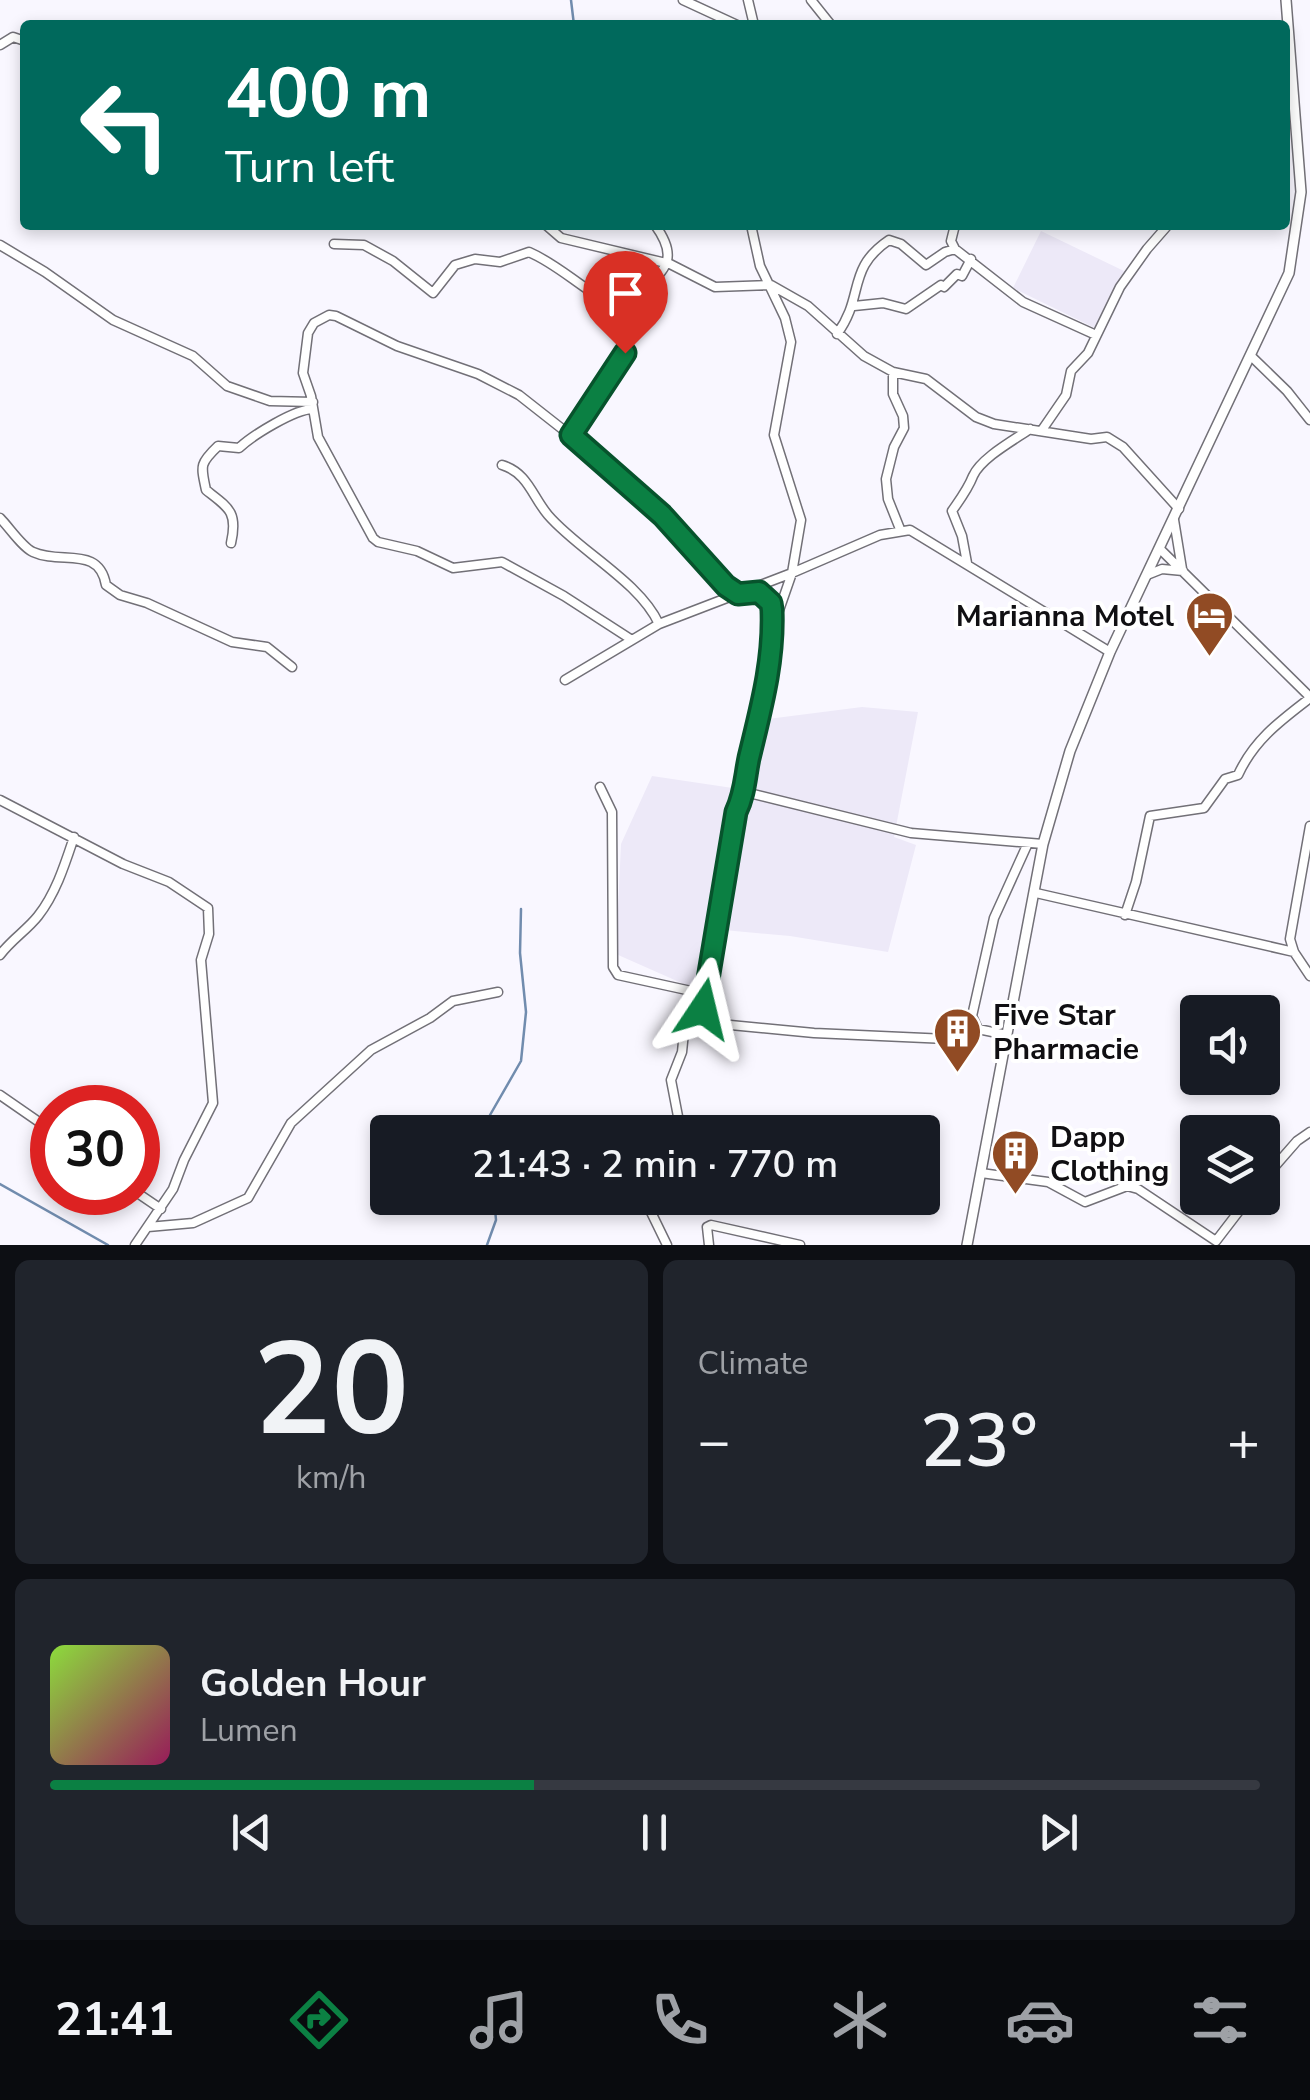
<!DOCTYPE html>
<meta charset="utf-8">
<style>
:root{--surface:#171b24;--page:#20242c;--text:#f1f3f6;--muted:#9ea1a6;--line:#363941;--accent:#0b8043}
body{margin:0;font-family:"Nunito Sans",sans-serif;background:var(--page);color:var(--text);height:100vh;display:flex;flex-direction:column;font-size:38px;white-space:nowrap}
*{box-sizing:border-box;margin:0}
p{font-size:32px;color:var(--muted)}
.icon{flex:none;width:55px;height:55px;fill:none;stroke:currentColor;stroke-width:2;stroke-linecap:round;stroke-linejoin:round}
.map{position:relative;height:1245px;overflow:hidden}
.drawer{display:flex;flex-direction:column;gap:15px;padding:15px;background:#0d0f14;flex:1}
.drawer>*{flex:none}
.top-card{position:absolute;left:20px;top:20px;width:1270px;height:210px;border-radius:10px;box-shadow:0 5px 15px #0003;background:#00695c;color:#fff;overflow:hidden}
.fabs{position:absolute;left:1180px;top:995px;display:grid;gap:20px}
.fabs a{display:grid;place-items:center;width:100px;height:100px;border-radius:10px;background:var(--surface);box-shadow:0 5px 15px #0003;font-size:50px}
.speed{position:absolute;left:30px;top:1085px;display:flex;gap:20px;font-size:50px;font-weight:700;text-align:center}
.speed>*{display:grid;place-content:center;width:130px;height:130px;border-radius:50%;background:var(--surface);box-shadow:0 5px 15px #0003;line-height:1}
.speed .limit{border:15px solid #d22;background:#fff;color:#111}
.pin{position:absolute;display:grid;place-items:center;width:85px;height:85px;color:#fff;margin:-102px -42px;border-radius:50% 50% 50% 0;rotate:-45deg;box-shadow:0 0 10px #0007}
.pin .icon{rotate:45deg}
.me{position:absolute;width:110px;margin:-55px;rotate:10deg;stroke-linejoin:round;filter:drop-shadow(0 0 8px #0008)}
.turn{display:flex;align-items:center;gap:35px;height:210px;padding:0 40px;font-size:45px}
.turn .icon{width:130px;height:130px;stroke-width:2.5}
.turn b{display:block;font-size:70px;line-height:85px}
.big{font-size:75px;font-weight:600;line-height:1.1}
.drawer .card{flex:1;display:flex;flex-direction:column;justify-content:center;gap:15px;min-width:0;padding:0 35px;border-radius:15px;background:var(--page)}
.drawer .dial{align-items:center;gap:0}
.dial b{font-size:130px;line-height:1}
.song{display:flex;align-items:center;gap:30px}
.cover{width:120px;height:120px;border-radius:15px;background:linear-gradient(135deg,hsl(90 70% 55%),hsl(330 70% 35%))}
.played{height:10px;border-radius:5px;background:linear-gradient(90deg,var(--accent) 40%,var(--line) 40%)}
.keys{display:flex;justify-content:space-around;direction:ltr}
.heat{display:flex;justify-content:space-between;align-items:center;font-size:55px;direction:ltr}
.drawer .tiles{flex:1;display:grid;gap:15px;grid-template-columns:1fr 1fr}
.card:last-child{grid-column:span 2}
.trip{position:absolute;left:370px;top:1115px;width:570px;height:100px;border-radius:10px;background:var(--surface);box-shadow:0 5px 15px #0003;font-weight:600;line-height:100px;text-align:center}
.dock{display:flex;height:160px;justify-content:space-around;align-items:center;background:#090b0e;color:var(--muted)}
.dock .icon{width:70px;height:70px}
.dock .selected{color:var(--accent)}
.dock b{font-size:45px;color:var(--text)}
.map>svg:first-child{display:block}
</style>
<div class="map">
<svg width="1310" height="1245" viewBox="0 0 1310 1245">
<rect width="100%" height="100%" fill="#f9f7ff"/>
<!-- built -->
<path fill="#ede9f8" d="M1041 231 1124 271 1095 328 1013 288Z
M862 707 918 712 894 837 916 845 888 952 790 936 713 929 695 989 616 954 621 844 652 776 746 790 761 720Z"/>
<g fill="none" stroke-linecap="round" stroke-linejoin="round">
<!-- stream -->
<path stroke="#718cae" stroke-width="2.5" d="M571 0 574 25
M313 225H320
M487 1132 486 1122 521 1061 526 1012 520 953 521 909
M0 1184 108 1245
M487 1245 496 1220 494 1198"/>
<defs>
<path id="minor" d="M683 0 737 25
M748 0 754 25
M811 0 831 25
M0 45 13 37 25 41
M546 225 561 238 670 264 715 287 771 285 808 306 864 356 893 372 926 379 976 417 994 424 1091 439 1107 437 1123 447 1179 509
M955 225 951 241 955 249 1023 302 1096 335
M334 244 364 245 393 261 433 293 455 265 475 259 500 262 529 252C552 262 569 277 590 291 605 302 614 298 630 316
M0 245 45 272 113 320 193 356 227 386 270 401 313 402
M854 306 883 303 906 309 941 285 944 287 957 274 962 276 971 259
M837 334C865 296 846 269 889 240L901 244 926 265 945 252 955 249
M1252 357 1287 391 1310 420
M893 372V394L903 416 904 428 894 447 886 479 888 499 900 529
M1042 430 1066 395 1071 371 1088 353 1120 287 1147 249 1168 225
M571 435C601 397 632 359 630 309 651 273 687 269 655 225
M502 465C528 473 532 496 548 515 579 551 639 581 659 624
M0 518C9 527 22 547 33 552 61 565 99 545 106 585L120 595 147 603 232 642 267 647 292 667
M1174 520 1182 569
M231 543C238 512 229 508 206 490 201 466 199 464 218 446L239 448C253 435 295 409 313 409
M1160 549 1310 697
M967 563 962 536 952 511C961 498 968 489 973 476 981 458 1014 440 1030 429
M1147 575 1162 569 1183 571
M776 619 792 573 880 535 910 530 1110 652
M632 640 564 596 502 562 453 568 417 551 378 542 373 538 318 437 311 396 303 373 308 333 314 323 329 315 336 316 397 346 478 374 519 395 575 439 662 515 716 576 739 594
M565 680 659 624 792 573 801 520 774 435 791 342 785 318 760 266 751 225
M600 787 612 812 613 967 618 975 705 994
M745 792 911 833 1043 844
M0 800 123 864 169 882 208 908 209 934 201 960 213 1103 184 1160 173 1189 135 1245
M1310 826 1290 939 1294 952 1310 976
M1036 893 1294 952
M1125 915 1136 882 1150 816 1204 808 1225 779 1238 775C1254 740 1280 721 1310 698
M0 955C11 940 27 930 38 916 56 893 65 864 74 837
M703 1009 713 1021 720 1024 814 1033 947 1039 978 1029 1007 1035
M978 1029 972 1016 994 918 1028 843
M0 1095 52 1131
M681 1132 671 1080 682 1052 684 1032 700 1022 736 812C745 793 745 778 749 758 761 709 783 654 771 603L759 592 751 591
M981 1173 1048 1182 1085 1202 1127 1186 1138 1189 1216 1241 1249 1198
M1262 1181 1297 1141 1310 1132
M136 1192 161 1209
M652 1198 650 1210 667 1245
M148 1227 193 1223 248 1198 291 1123 371 1050 430 1018 453 1001 498 992
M709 1245 707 1227 711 1225 800 1245"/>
<path id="major" d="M967 1245 1043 844 1070 751 1110 652 1289 273 1301 192 1286 0"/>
</defs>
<!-- minor casing -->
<use href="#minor" stroke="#727077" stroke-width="11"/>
<!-- major casing -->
<use href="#major" stroke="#727077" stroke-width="12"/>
<!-- minor -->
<use href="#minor" stroke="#fff" stroke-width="8"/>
<!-- major -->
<use href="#major" stroke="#fff" stroke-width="9"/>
</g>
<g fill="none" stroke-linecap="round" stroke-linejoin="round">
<defs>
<path id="route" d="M625 353 571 435 662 515 726 586 738 594 759 592 771 603 772 610C774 662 761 708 749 758 745 777 745 793 736 812L703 1009"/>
</defs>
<!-- route casing -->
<use href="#route" stroke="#07532c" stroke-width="25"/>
<!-- route -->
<use href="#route" stroke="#0b8043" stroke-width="18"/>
</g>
<!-- icons -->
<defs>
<symbol id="hotel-pin" viewBox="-11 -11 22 30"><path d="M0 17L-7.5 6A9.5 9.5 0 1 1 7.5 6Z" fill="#914b24" stroke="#fff"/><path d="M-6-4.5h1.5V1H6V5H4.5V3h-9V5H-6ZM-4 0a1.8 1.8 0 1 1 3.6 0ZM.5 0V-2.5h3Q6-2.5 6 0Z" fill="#fff"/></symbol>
<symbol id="building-pin" viewBox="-11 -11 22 30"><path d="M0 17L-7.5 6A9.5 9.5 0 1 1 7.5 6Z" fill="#914b24" stroke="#fff"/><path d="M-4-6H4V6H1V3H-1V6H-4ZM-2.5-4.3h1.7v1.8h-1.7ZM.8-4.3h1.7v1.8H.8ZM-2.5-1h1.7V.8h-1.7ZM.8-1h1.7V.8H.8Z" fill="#fff"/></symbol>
</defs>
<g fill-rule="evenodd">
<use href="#hotel-pin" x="1182" y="588" width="55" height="75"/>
<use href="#building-pin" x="930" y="1004" width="55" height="75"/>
<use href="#building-pin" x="988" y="1126" width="55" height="75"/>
</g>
<g text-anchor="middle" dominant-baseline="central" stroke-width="8" stroke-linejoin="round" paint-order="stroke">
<!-- poi labels -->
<g font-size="30" font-weight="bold" fill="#100f12" stroke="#fff" text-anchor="start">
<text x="1174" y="616" text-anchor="end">Marianna Motel</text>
<text x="993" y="1015">Five Star<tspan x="993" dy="34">Pharmacie</tspan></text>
<text x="1050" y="1137">Dapp<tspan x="1050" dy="34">Clothing</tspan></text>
</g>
</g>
</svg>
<div class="fabs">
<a><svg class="icon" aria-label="sound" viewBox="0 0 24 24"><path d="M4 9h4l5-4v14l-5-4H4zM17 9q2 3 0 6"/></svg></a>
<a><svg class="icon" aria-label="layers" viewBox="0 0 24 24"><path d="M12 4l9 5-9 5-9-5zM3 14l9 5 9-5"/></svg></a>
</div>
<div class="speed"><div class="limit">30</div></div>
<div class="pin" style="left:625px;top:353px;background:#d93025"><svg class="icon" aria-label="arrive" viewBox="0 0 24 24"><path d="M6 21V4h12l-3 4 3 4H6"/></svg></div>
<svg class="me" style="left:703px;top:1009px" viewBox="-20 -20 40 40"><path d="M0-17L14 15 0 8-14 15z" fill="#0b8043" stroke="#fff" stroke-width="4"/></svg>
<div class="trip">21:43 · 2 min · 770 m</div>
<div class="top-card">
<div class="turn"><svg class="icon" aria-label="left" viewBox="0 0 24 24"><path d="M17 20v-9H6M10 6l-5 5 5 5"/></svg><div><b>400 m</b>Turn left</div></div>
</div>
</div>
<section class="drawer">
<div class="tiles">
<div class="card dial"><b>20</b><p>km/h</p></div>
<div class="card"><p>Climate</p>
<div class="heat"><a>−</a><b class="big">23°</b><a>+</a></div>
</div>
<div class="card">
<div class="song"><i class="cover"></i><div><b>Golden Hour</b><p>Lumen</p></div></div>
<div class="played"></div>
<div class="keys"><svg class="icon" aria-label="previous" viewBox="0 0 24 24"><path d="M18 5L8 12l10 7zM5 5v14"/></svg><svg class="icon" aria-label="pause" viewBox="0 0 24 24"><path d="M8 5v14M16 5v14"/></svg><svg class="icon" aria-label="next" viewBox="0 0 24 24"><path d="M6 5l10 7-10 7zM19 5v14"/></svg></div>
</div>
</div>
</section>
<nav class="dock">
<b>21:41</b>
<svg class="icon selected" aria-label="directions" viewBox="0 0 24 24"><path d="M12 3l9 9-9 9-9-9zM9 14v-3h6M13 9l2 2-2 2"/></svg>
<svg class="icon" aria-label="music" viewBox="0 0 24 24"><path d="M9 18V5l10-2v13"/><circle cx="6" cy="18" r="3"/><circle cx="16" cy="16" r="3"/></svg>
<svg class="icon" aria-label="phone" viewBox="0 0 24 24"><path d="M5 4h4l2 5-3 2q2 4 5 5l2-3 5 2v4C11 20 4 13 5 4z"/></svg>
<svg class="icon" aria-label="climate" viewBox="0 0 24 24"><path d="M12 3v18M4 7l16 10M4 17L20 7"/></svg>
<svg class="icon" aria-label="car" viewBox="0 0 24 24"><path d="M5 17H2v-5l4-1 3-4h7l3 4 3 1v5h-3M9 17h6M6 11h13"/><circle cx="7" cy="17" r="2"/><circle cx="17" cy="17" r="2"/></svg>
<svg class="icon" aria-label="filters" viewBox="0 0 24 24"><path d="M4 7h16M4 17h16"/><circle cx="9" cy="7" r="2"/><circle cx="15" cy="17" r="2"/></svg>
</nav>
